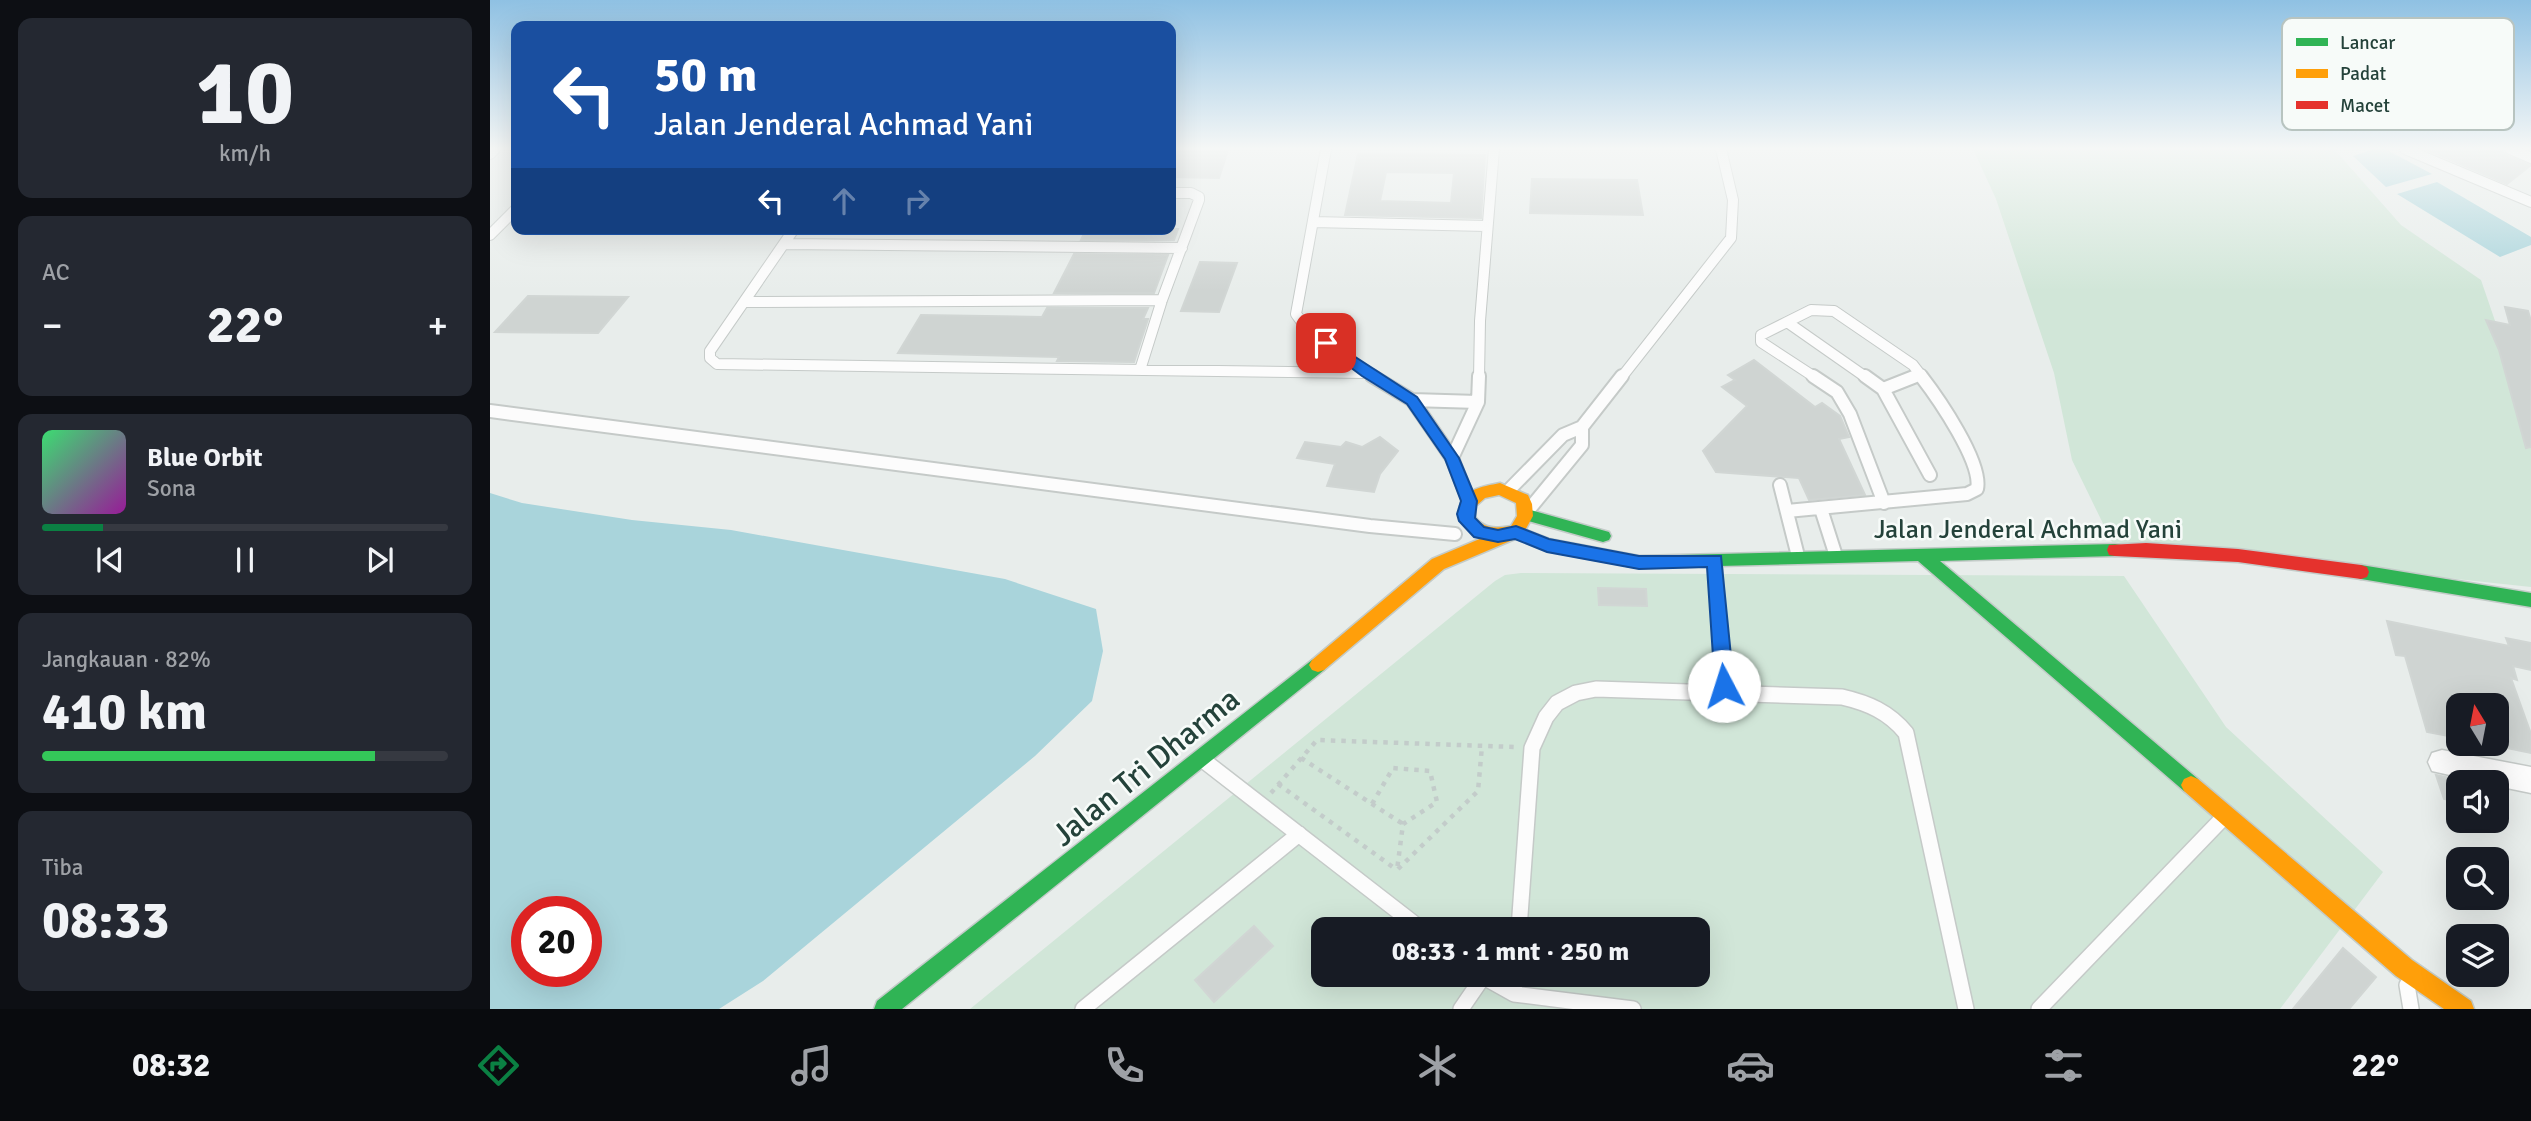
<!DOCTYPE html>
<html lang="id">
<meta charset="utf-8">
<style>
:root{--surface:#171b24;--page:#242831;--text:#f1f3f6;--muted:#9ea1a6;--line:#363941;--accent:#0b8043}
body{margin:0;font-family:Signika,sans-serif;background:var(--page);color:var(--text);height:100vh;display:flex;flex-direction:column;font-size:26px;white-space:nowrap}
*{box-sizing:border-box;margin:0}
p{font-size:23px;color:var(--muted)}
.icon{flex:none;width:38px;height:38px;fill:none;stroke:currentColor;stroke-width:2;stroke-linecap:round;stroke-linejoin:round}
.map{position:relative;flex:1;overflow:hidden}
.panel{display:flex;flex-direction:column;gap:18px;padding:18px;background:#0d0f14;width:490px}
.panel>*{flex:none}
.guide{position:absolute;left:21px;top:21px;width:665px;height:214px;border-radius:14px;box-shadow:0 7px 28px #0002;background:#1a4fa0;color:#fff;overflow:hidden}
.needle{width:46px;rotate:350deg}
.fabs{position:absolute;left:1956px;top:693px;display:grid;gap:14px}
.fabs a{display:grid;place-items:center;width:63px;height:63px;border-radius:14px;background:var(--surface);box-shadow:0 7px 28px #0002;font-size:35px}
.speed{position:absolute;left:21px;top:896px;display:flex;gap:14px;font-size:35px;font-weight:700;text-align:center}
.speed>*{display:grid;place-content:center;width:91px;height:91px;border-radius:50%;background:var(--surface);box-shadow:0 7px 28px #0002;line-height:1}
.speed .limit{border:10px solid #d22;background:#fff;color:#111}
.pin{position:absolute;display:grid;place-items:center;width:60px;height:60px;color:#fff;margin:-30px;border-radius:14px;box-shadow:0 4px 10px #0006}
.me{position:absolute;width:77px;margin:-38px;rotate:355deg;stroke-linejoin:round;filter:drop-shadow(0 0 5px #0008)}
.turn{display:flex;align-items:center;gap:24px;height:147px;padding:0 28px;font-size:32px}
.turn .icon{width:91px;height:91px;stroke-width:2.5}
.turn b{display:block;font-size:49px;line-height:60px}
.lanes{display:flex;align-items:center;height:66px;padding:0 28px;background:#0003;justify-content:center;gap:35px;direction:ltr}
.lanes .off{opacity:.35}
.big{font-size:52px;font-weight:700;line-height:1.1}
.panel .tile{flex:1;display:flex;flex-direction:column;justify-content:center;gap:10px;min-width:0;padding:0 24px;border-radius:14px;background:var(--page)}
.panel .dial{align-items:center;gap:0}
.dial b{font-size:91px;line-height:1}
.song{display:flex;align-items:center;gap:21px}
.cover{width:84px;height:84px;border-radius:10px;background:linear-gradient(135deg,hsl(140 70% 55%),hsl(300 70% 35%))}
.played{height:7px;border-radius:4px;background:linear-gradient(90deg,var(--accent) 15%,var(--line) 15%)}
.keys{display:flex;justify-content:space-around;direction:ltr}
.heat{display:flex;justify-content:space-between;align-items:center;font-size:38px;direction:ltr}
.charge{height:10px;border-radius:5px;background:linear-gradient(90deg,#34c759 82%,var(--line) 0)}
.trip{position:absolute;left:821px;top:917px;width:399px;height:70px;border-radius:14px;background:var(--surface);box-shadow:0 7px 28px #0002;font-weight:700;line-height:70px;text-align:center}
.dock{display:flex;height:112px;justify-content:space-around;align-items:center;background:#090b0e;color:var(--muted)}
.dock .icon{width:49px;height:49px}
.dock .active{color:var(--accent)}
.dock b{font-size:32px;color:var(--text)}
main{display:flex;flex:1;min-height:0}
.map>svg:first-child{display:block}
</style>
<main>
<section class="panel">
<div class="tile dial"><b>10</b><p>km/h</p></div>
<div class="tile"><p>AC</p>
<div class="heat"><a>−</a><b class="big">22°</b><a>+</a></div>
</div>
<div class="tile">
<div class="song"><i class="cover"></i><div><b>Blue Orbit</b><p>Sona</p></div></div>
<div class="played"></div>
<div class="keys"><svg class="icon" aria-label="previous" viewBox="0 0 24 24"><path d="M18 5L8 12l10 7zM5 5v14"/></svg><svg class="icon" aria-label="pause" viewBox="0 0 24 24"><path d="M8 5v14M16 5v14"/></svg><svg class="icon" aria-label="next" viewBox="0 0 24 24"><path d="M6 5l10 7-10 7zM19 5v14"/></svg></div>
</div>
<div class="tile"><p>Jangkauan · 82%</p><b class="big">410 km</b><div class="charge"></div></div>
<div class="tile"><p>Tiba</p><b class="big">08:33</b></div>
</section>
<div class="map">
<svg width="2041" height="1009" viewBox="0 0 2041 1009">
<rect width="100%" height="100%" fill="#e8edeb"/>
<!-- green -->
<path fill="#d1e6d8" fill-rule="evenodd" d="M1483 149H1844L1911 225 1991 280 2041 426V587L1622 542 1582 460 1564 373 1506 199Z
M1031 573 1634 576 1736 727 1893 872 1790 1009H480L1005 581 1015 575ZM833 929H1208V975H833Z"/>
<!-- water -->
<path fill="#a9d4db" fill-rule="evenodd" d="M1884 149H1895L1942 174 1896 187 1863 156Z
M1947 182 2041 237V245L2010 257 1907 194Z
M0 493 32 503 142 520 241 530 515 579 606 609 613 651 602 701 545 756 273 981 229 1009H0ZM37 912H96V971H37Z"/>
<!-- building -->
<path fill="#cfd4d2" stroke="#d1d6d4" stroke-width="2" fill-rule="evenodd" d="M1935 149H2009L2017 156 2041 165 2017 184Z
M681 150H738L729 178 681 177Z
M868 154 995 155 991 218 855 215ZM896 172 964 173 961 203 890 201Z
M1042 179 1147 180 1153 215 1040 213Z
M596 229H688L684 240H591Z
M584 254 678 255 664 293H564Z
M710 262 747 263 729 312 691 311Z
M38 296 138 297 108 333 5 332Z
M2015 307 2038 311 2041 321V447L2036 448 2009 350 1996 320 2020 325Z
M557 308H658L653 319H658L644 362 567 361 569 357 408 353 431 315 552 317Z
M1264 360 1325 407 1332 403 1350 416 1359 437 1349 439 1375 495 1319 500 1309 478 1226 472 1213 451 1257 406 1232 387 1245 380 1238 375Z
M890 437 908 451 890 474 884 492 837 486 845 464 807 458 815 442 851 447 856 442 872 447Z
M1108 588 1156 589 1157 606 1109 605Z
M1897 621 2019 646 2016 638 2041 643V670L2023 666 2027 680 2021 678 2041 734V753L2007 746V705H1969V738L1937 732 1915 656 1906 655Z
M1946 775 1969 780V802L1954 799Z
M764 926 783 946 724 1002 705 980Z
M1853 948 1886 977 1859 1009H1803Z"/>
<g fill="none" stroke-linecap="round" stroke-linejoin="round">
<defs>
<path id="lane-far2" d="M836 149 806 314 816 328 885 378
M1915 149 2041 202
M2020 149 2041 158
M0 154 5 149
M823 222 996 226
M304 229 220 351V358L227 364 877 373
M0 235 26 209
M294 244 692 248
M254 302 672 300
M1297 322 1271 335V342L1326 378
M650 370 672 300 709 200V197L701 193H681
M989 378 990 321 1004 149
M1131 378 1241 238 1243 200 1231 149
M1377 378 1297 322 1321 310 1344 311 1423 365 1433 378
M1421 378 1431 374"/>
<path id="lane-far1" d="M882 376 922 400 962 458 979 501
M1323 376 1347 392 1360 414 1394 503
M1375 376 1393 389 1440 475
M1393 389 1426 376
M922 400 988 402
M0 411 880 526 965 534
M962 458 988 402 989 376
M1290 485 1308 556
M1018 491 1073 435 1092 427 1132 376
M1331 509 1346 556
M1297 511 1477 494 1487 489C1493 463 1448 398 1431 376
M1037 512 1092 445V427
M1225 561 1232 660"/>
<path id="lane" d="M1232 658 1235 694
M713 760 931 929
M1029 929 1042 748 1056 717 1067 703 1086 693 1106 689 1352 697C1378 703 1399 712 1416 733L1476 1009
M990 975 1024 994 1143 1009
M1917 985 1921 1009
M1024 994 1025 975
M593 1009 809 834
M971 1009 993 977
M1549 1009 1733 818"/>
<path id="street" d="M1952 750 2041 767V793L2007 786V782H1991L1942 771 1938 762 1942 753Z"/>
<path id="fast" d="M1037 509 1119 532 1121 536 1119 540 1113 542 1031 519 1029 515 1031 511Z
M1026 526 1059 539 1149 556 1625 544 1631 545 1633 550 1631 555 1625 556 1450 561 1708 779 1711 785 1708 791 1701 794 1694 791 1428 561 1149 568 1057 551 1020 536 1018 532 1020 528Z
M1871 565 2041 593V607L1871 579 1865 577 1863 572 1865 567Z
M828 658 834 660 837 665 834 670 412 1009H384L387 1001 822 660Z"/>
<path id="slow" d="M1010 483 1038 495 1042 504 1043 516 1032 536 954 569 834 670 828 672 822 670 819 665 822 660 942 559 992 538C971 531 959 505 982 491 991 486 1001 485 1010 483ZM1009 495 1026 503 1027 516 1021 526C1007 528 995 530 985 517L986 506 995 498Z
M1701 776 1708 779 1922 960 1981 1001 1984 1009H1954L1906 976 1694 791 1691 785 1694 779Z"/>
<path id="jam" d="M1656 543 1748 549 1871 565 1877 567 1879 572 1877 577 1871 579 1748 562 1625 556 1619 555 1617 550 1619 545Z"/>
</defs>
<!-- lane-far2 casing -->
<use href="#lane-far2" stroke="#c5cac8" stroke-width="12"/>
<!-- lane-far1 casing -->
<use href="#lane-far1" stroke="#c5cac8" stroke-width="16"/>
<!-- lane casing -->
<use href="#lane" stroke="#c5cac8" stroke-width="18"/>
<!-- street casing -->
<use href="#street" stroke="#c5cac8" stroke-width="3"/>
<!-- fast casing -->
<use href="#fast" stroke="#c3cbc8" stroke-width="3"/>
<!-- slow casing -->
<use href="#slow" stroke="#c3cbc8" stroke-width="3"/>
<!-- jam casing -->
<use href="#jam" stroke="#c3cbc8" stroke-width="3"/>
<!-- path -->
<path stroke="#c3ccca" stroke-width="4.5" stroke-dasharray="4.5 6" stroke-linecap="butt" d="M811 758 913 824
M788 784 907 870
M781 793 827 740 1025 747
M882 804 903 768 940 771 947 802 913 824 907 870
M908 869 988 791 992 746"/>
<!-- lane-far2 -->
<use href="#lane-far2" stroke="#fcfcfc" stroke-width="10"/>
<!-- lane-far1 -->
<use href="#lane-far1" stroke="#fcfcfc" stroke-width="12"/>
<!-- lane -->
<use href="#lane" stroke="#fcfcfc" stroke-width="15"/>
<!-- street -->
<use href="#street" fill="#fcfcfc" fill-rule="evenodd"/>
<!-- fast -->
<use href="#fast" fill="#30b455" fill-rule="evenodd"/>
<!-- slow -->
<use href="#slow" fill="#ff9f0a" fill-rule="evenodd"/>
<!-- jam -->
<use href="#jam" fill="#e5322d" fill-rule="evenodd"/>
</g>
<!-- sky -->
<linearGradient id="sky" x2="0" y2="1"><stop stop-color="#8fc1e3"/><stop offset="0.51" stop-color="#f5f7f6"/><stop offset="1" stop-color="#f5f7f6" stop-opacity="0"/></linearGradient>
<rect width="2041" height="291" fill="url(#sky)"/>
<!-- route -->
<path fill="#1a73e8" stroke="#114b97" stroke-width="2" d="M836 338 927 397 969 458 987 501 985 518 994 527 1008 530 1026 526 1059 539 1149 556H1231L1244 686 1241 692 1234 694 1228 692 1225 686 1217 567 1149 569 1057 552 1025 539 1008 542 984 537 969 521 967 514 971 501 955 459 917 404 872 376 832 346V339Z"/>
<g text-anchor="middle" dominant-baseline="central" stroke-width="5" stroke-linejoin="round" paint-order="stroke">
<!-- street labels -->
<g font-size="26" fill="#24423a" stroke="#f7fbf9">
<text x="1538" y="530">Jalan Jenderal Achmad Yani</text>
</g>
<!-- near-street labels -->
<g font-size="32" fill="#24423a" stroke="#f7fbf9">
<text transform="translate(656 767) rotate(-39)">Jalan Tri Dharma</text>
</g>
</g>
<!-- legend -->
<rect x="1792" y="18" width="232" height="112" rx="10" fill="#f7fbf9" stroke="#b8c4c0" stroke-width="2"/>
<rect x="1806" y="38" width="32" height="8" fill="#30b455"/>
<rect x="1806" y="69" width="32" height="9" fill="#ff9f0a"/>
<rect x="1806" y="101" width="32" height="8" fill="#e5322d"/>
<g font-size="19" fill="#24423a">
<text x="1850" y="49">Lancar</text>
<text x="1850" y="80">Padat</text>
<text x="1850" y="112">Macet</text>
</g>
</svg>
<div class="fabs">
<a><svg class="needle" viewBox="-14 -14 28 28"><path d="M0-13l5 13h-10z" fill="#e53935"/><path d="M0 13l5-13h-10z" fill="#9ea1a6"/></svg></a>
<a><svg class="icon" aria-label="sound" viewBox="0 0 24 24"><path d="M4 9h4l5-4v14l-5-4H4zM17 9q2 3 0 6"/></svg></a>
<a><svg class="icon" aria-label="search" viewBox="0 0 24 24"><circle cx="10" cy="10" r="6"/><path d="M15 15l6 6"/></svg></a>
<a><svg class="icon" aria-label="layers" viewBox="0 0 24 24"><path d="M12 4l9 5-9 5-9-5zM3 14l9 5 9-5"/></svg></a>
</div>
<div class="speed"><div class="limit">20</div></div>
<div class="pin" style="left:836px;top:343px;background:#d93025"><svg class="icon" aria-label="arrive" viewBox="0 0 24 24"><path d="M6 21V4h12l-3 4 3 4H6"/></svg></div>
<svg class="me" style="left:1234px;top:686px" viewBox="-20 -20 40 40"><circle r="19" fill="#fff"/><path d="M0-13L10 11 0 6-10 11z" fill="#1a73e8"/></svg>
<div class="trip">08:33 · 1 mnt · 250 m</div>
<div class="guide">
<div class="turn"><svg class="icon" aria-label="left" viewBox="0 0 24 24"><path d="M17 20v-9H6M10 6l-5 5 5 5"/></svg><div><b>50 m</b>Jalan Jenderal Achmad Yani</div></div>
<div class="lanes"><svg class="icon" aria-label="left" viewBox="0 0 24 24"><path d="M17 20v-9H6M10 6l-5 5 5 5"/></svg><svg class="icon off" aria-label="ahead" viewBox="0 0 24 24"><path d="M12 20V5M6 11l6-6 6 6"/></svg><svg class="icon off" aria-label="right" viewBox="0 0 24 24"><path d="M7 20v-9h11M14 6l5 5-5 5"/></svg></div>
</div>
</div>
</main>
<nav class="dock">
<b>08:32</b>
<svg class="icon active" aria-label="directions" viewBox="0 0 24 24"><path d="M12 3l9 9-9 9-9-9zM9 14v-3h6M13 9l2 2-2 2"/></svg>
<svg class="icon" aria-label="music" viewBox="0 0 24 24"><path d="M9 18V5l10-2v13"/><circle cx="6" cy="18" r="3"/><circle cx="16" cy="16" r="3"/></svg>
<svg class="icon" aria-label="phone" viewBox="0 0 24 24"><path d="M5 4h4l2 5-3 2q2 4 5 5l2-3 5 2v4C11 20 4 13 5 4z"/></svg>
<svg class="icon" aria-label="climate" viewBox="0 0 24 24"><path d="M12 3v18M4 7l16 10M4 17L20 7"/></svg>
<svg class="icon" aria-label="car" viewBox="0 0 24 24"><path d="M5 17H2v-5l4-1 3-4h7l3 4 3 1v5h-3M9 17h6M6 11h13"/><circle cx="7" cy="17" r="2"/><circle cx="17" cy="17" r="2"/></svg>
<svg class="icon" aria-label="filters" viewBox="0 0 24 24"><path d="M4 7h16M4 17h16"/><circle cx="9" cy="7" r="2"/><circle cx="15" cy="17" r="2"/></svg>
<b>22°</b>
</nav>
